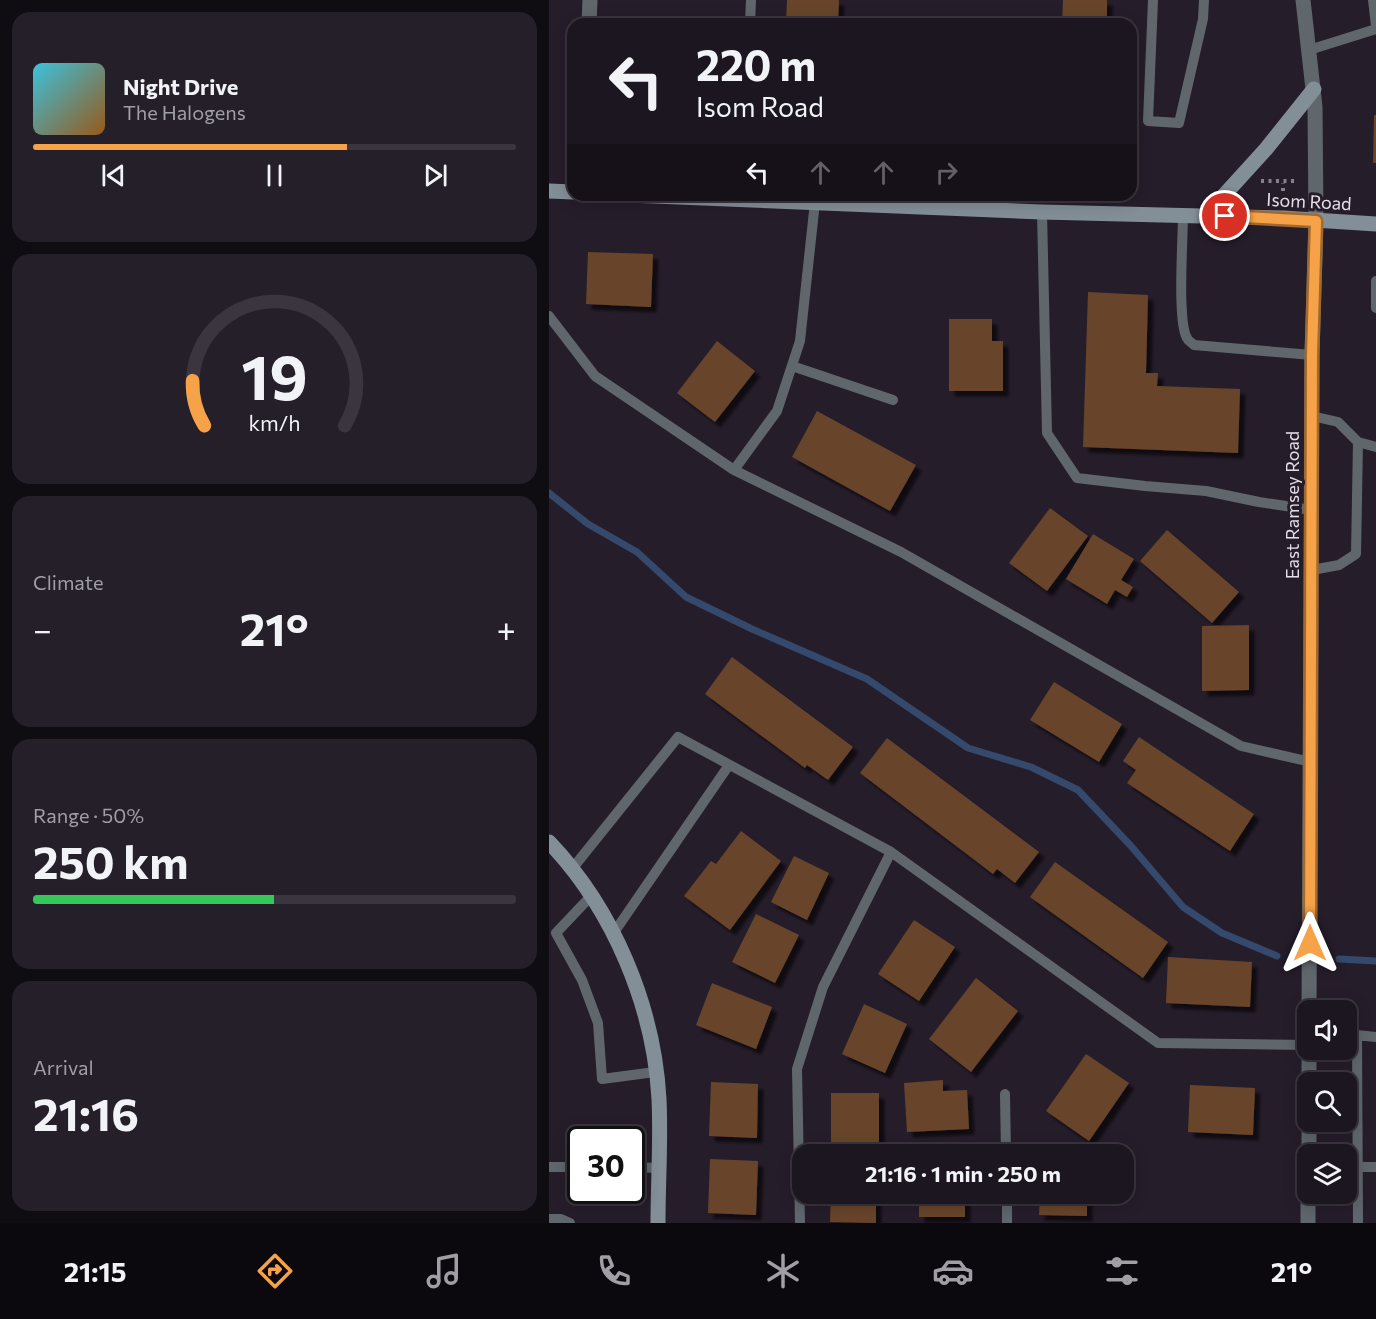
<!DOCTYPE html>
<meta charset="utf-8">
<style>
:root{--surface:#1c1620;--page:#251f29;--text:#f1f3f6;--muted:#a09fa5;--line:#3a353e;--accent:#f6a248}
body{margin:0;font-family:Commissioner,sans-serif;background:var(--page);color:var(--text);height:100vh;display:flex;flex-direction:column;font-size:22px;white-space:nowrap}
*{box-sizing:border-box;margin:0}
p{font-size:20px;color:var(--muted)}
.icon{flex:none;width:33px;height:33px;fill:none;stroke:currentColor;stroke-width:2;stroke-linecap:round;stroke-linejoin:round}
.map{position:relative;flex:1;overflow:hidden}
.drawer{display:flex;flex-direction:column;gap:12px;padding:12px;background:#0f0c12;width:549px}
.drawer>*{flex:none}
.banner{position:absolute;left:18px;top:18px;width:570px;height:183px;border-radius:18px;box-shadow:0 3px 15px #0003,0 0 0 2px var(--line);background:#1c1620;color:var(--text);overflow:hidden}
.fabs{position:absolute;left:748px;top:1000px;display:grid;gap:12px}
.fabs a{display:grid;place-items:center;width:60px;height:60px;border-radius:12px;background:var(--surface);box-shadow:0 3px 15px #0003,0 0 0 2px var(--line);font-size:30px}
.speed{position:absolute;left:18px;top:1126px;display:flex;gap:12px;font-size:30px;font-weight:700;text-align:center}
.speed>*{display:grid;place-content:center;width:78px;height:78px;border-radius:50%;background:var(--surface);box-shadow:0 3px 15px #0003,0 0 0 2px var(--line);line-height:1}
.speed .limit{border:3px solid #111;border-radius:9px;background:#fff;color:#111}
.pin{position:absolute;display:grid;place-items:center;width:51px;height:51px;color:#fff;margin:-26px;border:3px solid #fff;border-radius:50%;box-shadow:0 2px 6px #0007}
.me{position:absolute;width:66px;margin:-33px;rotate:0deg;stroke-linejoin:round;filter:drop-shadow(0 0 4px #0008)}
.turn{display:flex;align-items:center;gap:21px;height:126px;padding:0 30px;font-size:27px}
.turn .icon{width:78px;height:78px;stroke-width:2.5}
.turn b{display:block;font-size:42px;line-height:51px}
.lanes{display:flex;align-items:center;height:57px;padding:0 30px;background:#0003;justify-content:center;gap:30px;direction:ltr}
.lanes .off{opacity:.35}
.big{font-size:45px;font-weight:700;line-height:1.1}
.drawer .widget{flex:1;display:flex;flex-direction:column;justify-content:center;gap:9px;min-width:0;padding:0 21px;border-radius:18px;background:var(--page)}
.drawer .dial{align-items:center;gap:0}
.dial svg{height:156px;overflow:visible;fill:none;stroke:var(--line);stroke-width:7;stroke-linecap:round;text-anchor:middle}
.dial text{fill:var(--text);stroke:none}
.song{display:flex;align-items:center;gap:18px}
.cover{width:72px;height:72px;border-radius:9px;background:linear-gradient(135deg,hsl(190 70% 55%),hsl(30 70% 35%))}
.played{height:6px;border-radius:3px;background:linear-gradient(90deg,var(--accent) 65%,var(--line) 65%)}
.keys{display:flex;justify-content:space-around;direction:ltr}
.heat{display:flex;justify-content:space-between;align-items:center;font-size:33px;direction:ltr}
.charge{height:9px;border-radius:4px;background:linear-gradient(90deg,#34c759 50%,var(--line) 0)}
.trip{position:absolute;left:243px;top:1144px;width:342px;height:60px;border-radius:18px;background:var(--surface);box-shadow:0 3px 15px #0003,0 0 0 2px var(--line);font-weight:700;line-height:60px;text-align:center}
.tab-bar{display:flex;height:96px;justify-content:space-around;align-items:center;background:#0b090d;color:var(--muted)}
.tab-bar .icon{width:42px;height:42px}
.tab-bar .selected{color:var(--accent)}
.tab-bar b{font-size:27px;color:var(--text)}
main{display:flex;flex:1;min-height:0}
.map>svg:first-child{display:block}
</style>
<main>
<section class="drawer">
<div class="widget">
<div class="song"><i class="cover"></i><div><b>Night Drive</b><p>The Halogens</p></div></div>
<div class="played"></div>
<div class="keys"><svg class="icon" aria-label="previous" viewBox="0 0 24 24"><path d="M18 5L8 12l10 7zM5 5v14"/></svg><svg class="icon" aria-label="pause" viewBox="0 0 24 24"><path d="M8 5v14M16 5v14"/></svg><svg class="icon" aria-label="next" viewBox="0 0 24 24"><path d="M6 5l10 7-10 7zM19 5v14"/></svg></div>
</div>
<div class="widget dial"><svg viewBox="0 0 100 80">
<path d="M14 69A42 42 0 1 1 86 69"/>
<path d="M14 69A42 42 0 0 1 8 46" stroke="#f6a248"/>
<text x="50" y="56" font-size="32" font-weight="700">19</text>
<text x="50" y="72" font-size="11">km/h</text>
</svg></div>
<div class="widget"><p>Climate</p>
<div class="heat"><a>−</a><b class="big">21°</b><a>+</a></div>
</div>
<div class="widget"><p>Range · 50%</p><b class="big">250 km</b><div class="charge"></div></div>
<div class="widget"><p>Arrival</p><b class="big">21:16</b></div>
</section>
<div class="map">
<svg width="827" height="1223" viewBox="0 0 827 1223">
<defs>
<filter id="shadow"><feDropShadow dx="5.5" dy="5.5" stdDeviation="1.5" flood-color="#0009"/></filter>
</defs>
<rect width="100%" height="100%" fill="#261d2b"/>
<g fill="none" stroke-linecap="round" stroke-linejoin="round">
<!-- stream -->
<path stroke="#35496c" stroke-width="7" d="M0 493 39 524 88 552 137 597 203 629 318 679 419 748 482 767 529 790 582 846 634 907 673 933 728 956
M790 959 827 961"/>
</g>
<!-- building -->
<path fill="#68442a" filter="url(#shadow)" d="M238 0H290L289 24H237Z
M514 0H558V24H513Z
M825 115H827V163H824Z
M39 252 104 254 102 307 37 304Z
M539 292 599 295 597 373H609L608 386 691 389 689 453 534 447Z
M400 319H443V341H454V391H400Z
M168 341 206 371 166 422 128 393Z
M268 411 367 465 341 511 243 457Z
M501 508 539 536 498 591 460 563Z
M618 530 690 592 663 623 591 561Z
M544 534 585 559 572 580 584 587 578 597 566 590 558 604 517 579Z
M700 625V690L653 691V626Z
M183 657 304 747 279 780 258 765 256 768 156 694Z
M505 682 573 724 550 762 481 720Z
M590 737 705 814 681 851 578 783 587 770 574 761Z
M338 738 490 852 466 883 448 869 444 874 311 773Z
M192 831 232 861 181 930 135 896 162 861 167 864Z
M245 856 280 873 258 920 222 902Z
M506 862 619 942 594 978 481 897Z
M207 914 250 935 226 983 183 962Z
M365 920 406 947 370 1001 329 974Z
M619 957 703 962 701 1007 617 1003Z
M427 978 469 1011 422 1072 380 1039Z
M163 983 223 1007 207 1049 147 1025Z
M315 1004 358 1024 336 1073 293 1054Z
M537 1054 580 1083 540 1141 497 1111Z
M394 1080V1091L418 1090 420 1129 358 1132 355 1083Z
M162 1082 209 1084 208 1138 160 1136Z
M641 1085 706 1088 704 1135 639 1132Z
M282 1093H330V1147H282Z
M371 1152 414 1153V1155H371Z
M161 1159 209 1161 207 1215 159 1213Z
M282 1194H327V1223L281 1222Z
M370 1194H416V1217H370Z
M491 1194H538V1216L490 1215Z"/>
<g fill="none" stroke-linecap="round" stroke-linejoin="round">
<!-- path -->
<path stroke="#88808c" stroke-width="4" stroke-dasharray="3 4.5" stroke-linecap="butt" d="M712 181H745
M734 191V183"/>
<!-- lane -->
<path stroke="#5f676c" stroke-width="10" d="M604 0 599 121 630 123 654 19 655 0
M824 0 827 26
M201 24 202 0
M760 50 827 29
M493 212 498 433 528 478 596 486 657 491 710 502 763 510
M634 215C634 238 628 322 638 338 639 341 642 342 645 345L763 355
M827 281V308
M0 316 46 376 185 470 352 552 692 746 762 762
M243 366 344 400
M809 442 827 447
M185 470 228 411 251 341 266 202
M763 570 790 565 807 554 809 442 789 422 763 416
M23 869 129 737 342 852 609 1043 759 1045
M42 896 7 933 33 980 49 1023 53 1079 106 1072
M64 934 180 765
M456 1094 457 1155
M798 1166 827 1167
M0 1167H32
M82 1167 110 1168
M458 1194V1223
M0 1219H12L21 1223
M251 1223 248 1069 274 987 342 852
M809 1223 808 1035 827 1037"/>
<!-- street -->
<path stroke="#5f676c" stroke-width="15" d="M754 0 766 107 767 221 763 355 760 1011
M40 24 41 0
M760 1083V1050
M760 1155V1122
M759 1223V1194"/>
<!-- secondary -->
<path stroke="#838f97" stroke-width="15" d="M0 191 24 192
M80 195 493 212 734 218 827 224
M657 215 717 149 765 89
M0 842C64 909 105 1006 110 1099 112 1140 109 1182 109 1223"/>
</g>
<g fill="none" stroke-linecap="round" stroke-linejoin="round">
<defs>
<path id="route" d="M676 216 767 221 763 355 761 943"/>
</defs>
<!-- route casing -->
<use href="#route" stroke="#a0692f" stroke-width="15"/>
<!-- route -->
<use href="#route" stroke="#f6a248" stroke-width="10"/>
</g>
<g text-anchor="middle" dominant-baseline="central" stroke-width="6" stroke-linejoin="round" paint-order="stroke">
<!-- street labels -->
<g font-size="18" fill="#e5dfe8" stroke="#261d2b">
<text transform="translate(760 201) rotate(3)">Isom Road</text>
<text transform="translate(743 505) rotate(-90)">East Ramsey Road</text>
</g>
</g>
</svg>
<div class="fabs">
<a><svg class="icon" aria-label="sound" viewBox="0 0 24 24"><path d="M4 9h4l5-4v14l-5-4H4zM17 9q2 3 0 6"/></svg></a>
<a><svg class="icon" aria-label="search" viewBox="0 0 24 24"><circle cx="10" cy="10" r="6"/><path d="M15 15l6 6"/></svg></a>
<a><svg class="icon" aria-label="layers" viewBox="0 0 24 24"><path d="M12 4l9 5-9 5-9-5zM3 14l9 5 9-5"/></svg></a>
</div>
<div class="speed"><div class="limit">30</div></div>
<div class="pin" style="left:676px;top:216px;background:#d93025"><svg class="icon" aria-label="arrive" viewBox="0 0 24 24"><path d="M6 21V4h12l-3 4 3 4H6"/></svg></div>
<svg class="me" style="left:761px;top:943px" viewBox="-20 -20 40 40"><path d="M0-17L14 15 0 8-14 15z" fill="#f6a248" stroke="#fff" stroke-width="4"/></svg>
<div class="trip">21:16 · 1 min · 250 m</div>
<div class="banner">
<div class="turn"><svg class="icon" aria-label="left" viewBox="0 0 24 24"><path d="M17 20v-9H6M10 6l-5 5 5 5"/></svg><div><b>220 m</b>Isom Road</div></div>
<div class="lanes"><svg class="icon" aria-label="left" viewBox="0 0 24 24"><path d="M17 20v-9H6M10 6l-5 5 5 5"/></svg><svg class="icon off" aria-label="ahead" viewBox="0 0 24 24"><path d="M12 20V5M6 11l6-6 6 6"/></svg><svg class="icon off" aria-label="ahead" viewBox="0 0 24 24"><path d="M12 20V5M6 11l6-6 6 6"/></svg><svg class="icon off" aria-label="right" viewBox="0 0 24 24"><path d="M7 20v-9h11M14 6l5 5-5 5"/></svg></div>
</div>
</div>
</main>
<nav class="tab-bar">
<b>21:15</b>
<svg class="icon selected" aria-label="directions" viewBox="0 0 24 24"><path d="M12 3l9 9-9 9-9-9zM9 14v-3h6M13 9l2 2-2 2"/></svg>
<svg class="icon" aria-label="music" viewBox="0 0 24 24"><path d="M9 18V5l10-2v13"/><circle cx="6" cy="18" r="3"/><circle cx="16" cy="16" r="3"/></svg>
<svg class="icon" aria-label="phone" viewBox="0 0 24 24"><path d="M5 4h4l2 5-3 2q2 4 5 5l2-3 5 2v4C11 20 4 13 5 4z"/></svg>
<svg class="icon" aria-label="climate" viewBox="0 0 24 24"><path d="M12 3v18M4 7l16 10M4 17L20 7"/></svg>
<svg class="icon" aria-label="car" viewBox="0 0 24 24"><path d="M5 17H2v-5l4-1 3-4h7l3 4 3 1v5h-3M9 17h6M6 11h13"/><circle cx="7" cy="17" r="2"/><circle cx="17" cy="17" r="2"/></svg>
<svg class="icon" aria-label="filters" viewBox="0 0 24 24"><path d="M4 7h16M4 17h16"/><circle cx="9" cy="7" r="2"/><circle cx="15" cy="17" r="2"/></svg>
<b>21°</b>
</nav>
